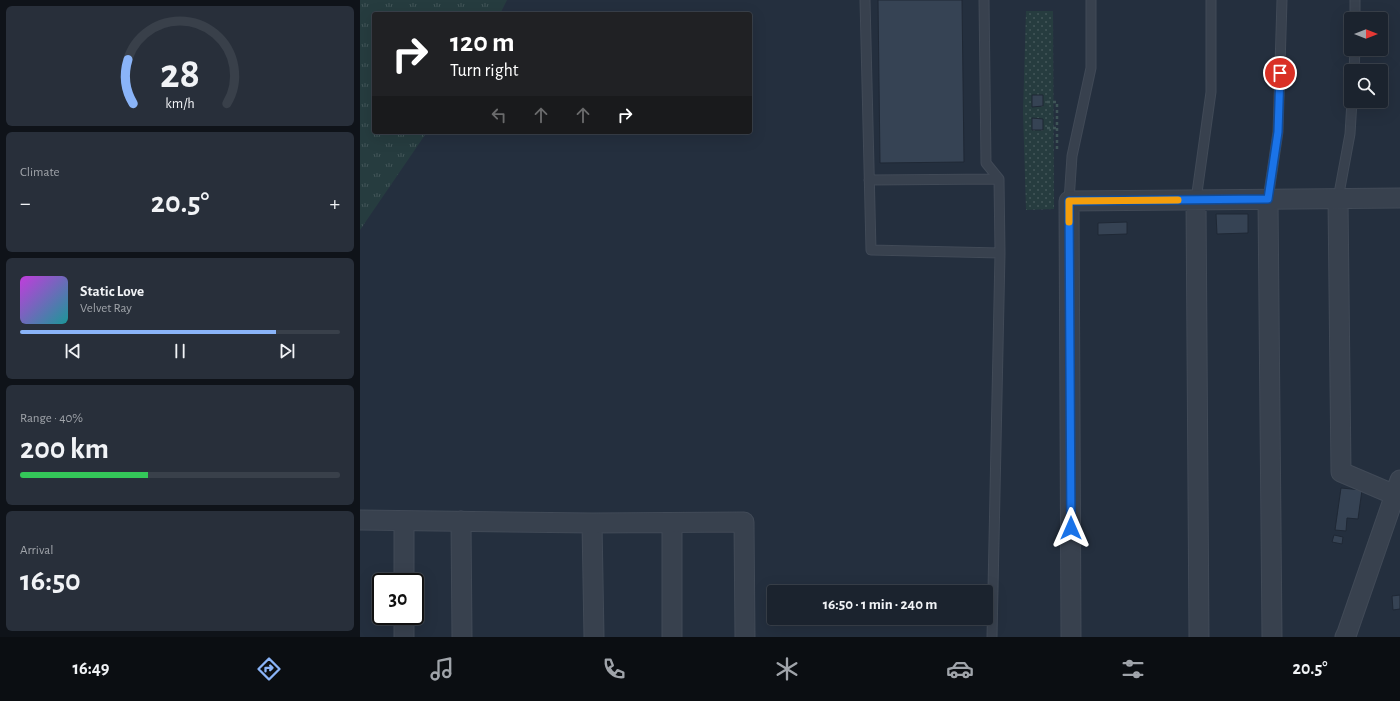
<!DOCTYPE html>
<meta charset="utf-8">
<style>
:root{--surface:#1b232e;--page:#282f3a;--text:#f1f3f6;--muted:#a0a4aa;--line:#39404a;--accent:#8ab4f8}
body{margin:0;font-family:"Alegreya Sans",sans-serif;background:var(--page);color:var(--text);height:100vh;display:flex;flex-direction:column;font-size:15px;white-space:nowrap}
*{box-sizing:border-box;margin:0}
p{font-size:13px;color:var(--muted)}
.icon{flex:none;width:22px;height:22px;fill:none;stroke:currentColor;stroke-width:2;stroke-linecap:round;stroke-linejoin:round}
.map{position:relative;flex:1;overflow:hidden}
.drawer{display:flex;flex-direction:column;gap:6px;padding:6px;background:#0f1319;width:360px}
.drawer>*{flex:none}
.hud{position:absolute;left:12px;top:12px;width:380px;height:122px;border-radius:4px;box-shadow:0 4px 16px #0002,0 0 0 1px var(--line);background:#202124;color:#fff;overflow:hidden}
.needle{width:26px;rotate:90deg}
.controls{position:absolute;left:984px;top:12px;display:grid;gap:8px}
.controls a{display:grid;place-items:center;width:44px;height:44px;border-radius:4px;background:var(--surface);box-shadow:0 4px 16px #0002,0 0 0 1px var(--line);font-size:20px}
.speed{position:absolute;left:12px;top:573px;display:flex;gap:8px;font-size:20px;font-weight:700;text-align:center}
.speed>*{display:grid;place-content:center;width:52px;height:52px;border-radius:50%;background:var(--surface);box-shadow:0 4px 16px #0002,0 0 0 1px var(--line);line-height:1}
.speed .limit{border:2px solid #111;border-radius:6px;background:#fff;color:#111}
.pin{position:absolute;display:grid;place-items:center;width:34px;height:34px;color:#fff;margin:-17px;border:2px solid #fff;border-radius:50%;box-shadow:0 1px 4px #0007}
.me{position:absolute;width:44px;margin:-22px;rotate:0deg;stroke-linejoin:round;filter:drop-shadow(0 0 3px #0008)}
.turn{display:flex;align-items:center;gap:14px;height:84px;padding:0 12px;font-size:18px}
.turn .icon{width:52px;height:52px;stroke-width:2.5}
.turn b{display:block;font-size:28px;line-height:34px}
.lanes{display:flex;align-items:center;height:38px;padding:0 12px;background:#0003;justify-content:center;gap:20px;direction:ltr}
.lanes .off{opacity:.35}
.big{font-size:30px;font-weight:700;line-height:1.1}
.drawer .tile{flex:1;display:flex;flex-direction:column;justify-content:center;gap:6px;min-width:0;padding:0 14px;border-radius:6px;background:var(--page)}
.drawer .dial{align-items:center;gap:0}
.dial svg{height:104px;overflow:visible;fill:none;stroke:var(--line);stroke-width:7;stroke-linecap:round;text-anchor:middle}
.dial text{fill:var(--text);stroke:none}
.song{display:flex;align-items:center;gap:12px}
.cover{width:48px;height:48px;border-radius:6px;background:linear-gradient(135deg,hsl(290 70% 55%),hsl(180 70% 35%))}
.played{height:4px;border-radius:2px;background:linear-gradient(90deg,var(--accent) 80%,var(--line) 80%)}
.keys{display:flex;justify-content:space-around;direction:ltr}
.heat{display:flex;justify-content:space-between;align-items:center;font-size:22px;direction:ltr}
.charge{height:6px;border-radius:3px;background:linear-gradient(90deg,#34c759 40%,var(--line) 0)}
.trip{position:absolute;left:407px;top:585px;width:226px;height:40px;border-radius:4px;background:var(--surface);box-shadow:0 4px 16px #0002,0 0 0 1px var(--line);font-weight:700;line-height:40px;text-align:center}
.menu{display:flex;height:64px;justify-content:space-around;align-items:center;background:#0b0e12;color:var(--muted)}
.menu .icon{width:28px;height:28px}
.menu .current{color:var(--accent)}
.menu b{font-size:18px;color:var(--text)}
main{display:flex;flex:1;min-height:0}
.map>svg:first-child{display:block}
</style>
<main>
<section class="drawer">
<div class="tile dial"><svg viewBox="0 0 100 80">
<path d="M14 69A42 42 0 1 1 86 69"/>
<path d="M14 69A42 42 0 0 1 10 35" stroke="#8ab4f8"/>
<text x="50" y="56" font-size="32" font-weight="700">28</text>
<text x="50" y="72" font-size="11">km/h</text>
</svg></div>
<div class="tile"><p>Climate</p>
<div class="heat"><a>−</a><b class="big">20.5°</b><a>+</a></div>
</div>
<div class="tile">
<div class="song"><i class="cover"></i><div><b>Static Love</b><p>Velvet Ray</p></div></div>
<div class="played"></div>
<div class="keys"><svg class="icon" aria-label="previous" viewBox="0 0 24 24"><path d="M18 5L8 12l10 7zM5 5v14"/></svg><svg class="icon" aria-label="pause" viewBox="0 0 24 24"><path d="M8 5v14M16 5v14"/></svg><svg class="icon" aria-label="next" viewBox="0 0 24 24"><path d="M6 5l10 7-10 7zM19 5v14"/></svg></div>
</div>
<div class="tile"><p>Range · 40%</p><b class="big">200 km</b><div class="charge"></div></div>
<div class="tile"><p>Arrival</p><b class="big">16:50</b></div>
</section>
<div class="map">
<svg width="1040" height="637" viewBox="0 0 1040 637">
<defs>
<pattern id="grass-tufts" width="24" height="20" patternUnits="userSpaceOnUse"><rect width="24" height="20" fill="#263c3f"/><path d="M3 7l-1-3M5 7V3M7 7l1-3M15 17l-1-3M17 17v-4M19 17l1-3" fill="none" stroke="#435659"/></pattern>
<pattern id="park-dots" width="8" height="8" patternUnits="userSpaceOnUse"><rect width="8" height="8" fill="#263c3f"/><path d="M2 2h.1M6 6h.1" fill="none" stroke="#435659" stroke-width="1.8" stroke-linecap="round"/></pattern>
</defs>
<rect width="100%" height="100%" fill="#242f3e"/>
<!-- grass -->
<path fill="url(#grass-tufts)" d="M0 0H147L140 14H14V132H67L0 230Z"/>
<!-- park -->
<path fill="url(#park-dots)" d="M666 11H693L694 209 666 210 663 112Z"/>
<!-- building -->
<path fill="#364354" stroke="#1f2835" d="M518 0H602L604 162 520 163Z
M672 95H683V106L672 107Z
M672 118 683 119V130H672Z
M856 214H888V233L857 234Z
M767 222V234L738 235V223Z
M981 488 1002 490 998 519 987 518 986 531 975 530Z
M974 535 983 537 982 544 972 542Z
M1040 595V609L1033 610 1032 596Z"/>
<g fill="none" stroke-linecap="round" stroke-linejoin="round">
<defs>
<path id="service" d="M505 0 511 250 640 253
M624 0 626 163 639 179 640 253 632 637
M995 19V0
M994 71 995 49
M509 180 639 179
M908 199 918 132 922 0
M978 199 990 134 992 101
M836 200 851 92V0
M709 201 712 156 731 68V0"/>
<path id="minor" d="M908 199 912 637
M978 199 981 472 1035 495
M836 200 839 637
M0 520 232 523 384 522 385 637
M44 521V582
M101 521 102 637
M232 523 234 637
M312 523V637
M44 616V637
M711 637 709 201 1040 198
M985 637 987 633 1040 480"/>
</defs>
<!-- service casing -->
<use href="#service" stroke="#414a57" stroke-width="11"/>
<!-- minor casing -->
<use href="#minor" stroke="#414a57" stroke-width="21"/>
<!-- path -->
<path stroke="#3f5557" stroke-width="2.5" stroke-dasharray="3 3" stroke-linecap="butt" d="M687 102H697V152
M687 128H698"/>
<!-- service -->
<use href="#service" stroke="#38414e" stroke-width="9"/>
<!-- minor -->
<use href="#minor" stroke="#38414e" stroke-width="19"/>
</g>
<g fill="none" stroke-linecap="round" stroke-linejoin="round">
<defs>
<path id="route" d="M711 528 709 201 908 199 918 132 920 73"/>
</defs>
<!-- route casing -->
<use href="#route" stroke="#114b97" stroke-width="10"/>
<!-- route -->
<use href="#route" stroke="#1a73e8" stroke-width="7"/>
<!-- slow -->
<path stroke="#f59e0b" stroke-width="7" d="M709 222V201L818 200"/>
</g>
</svg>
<div class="controls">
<a><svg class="needle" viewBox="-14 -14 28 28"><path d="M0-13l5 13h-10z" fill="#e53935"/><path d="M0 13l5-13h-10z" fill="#a0a4aa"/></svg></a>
<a><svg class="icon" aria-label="search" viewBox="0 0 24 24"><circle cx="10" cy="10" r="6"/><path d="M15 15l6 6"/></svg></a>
</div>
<div class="speed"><div class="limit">30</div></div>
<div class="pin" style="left:920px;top:73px;background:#d93025"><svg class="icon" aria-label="arrive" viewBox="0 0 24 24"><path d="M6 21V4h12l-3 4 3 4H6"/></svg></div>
<svg class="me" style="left:711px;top:528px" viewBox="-20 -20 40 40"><path d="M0-17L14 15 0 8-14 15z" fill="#1a73e8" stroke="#fff" stroke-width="4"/></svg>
<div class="trip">16:50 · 1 min · 240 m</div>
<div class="hud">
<div class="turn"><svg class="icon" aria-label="right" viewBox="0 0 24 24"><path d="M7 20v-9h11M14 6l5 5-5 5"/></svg><div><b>120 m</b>Turn right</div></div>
<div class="lanes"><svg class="icon off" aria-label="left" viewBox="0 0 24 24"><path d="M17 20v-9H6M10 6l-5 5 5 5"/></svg><svg class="icon off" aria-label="ahead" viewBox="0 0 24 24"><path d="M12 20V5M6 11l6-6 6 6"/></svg><svg class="icon off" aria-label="ahead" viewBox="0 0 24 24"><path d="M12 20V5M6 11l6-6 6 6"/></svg><svg class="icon" aria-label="right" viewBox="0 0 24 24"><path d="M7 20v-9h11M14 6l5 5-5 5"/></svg></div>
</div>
</div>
</main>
<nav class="menu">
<b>16:49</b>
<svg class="icon current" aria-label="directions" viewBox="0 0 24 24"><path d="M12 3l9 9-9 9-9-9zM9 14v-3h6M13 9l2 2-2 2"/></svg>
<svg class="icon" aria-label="music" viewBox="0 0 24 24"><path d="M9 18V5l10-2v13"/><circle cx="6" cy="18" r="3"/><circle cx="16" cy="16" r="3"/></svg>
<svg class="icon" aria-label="phone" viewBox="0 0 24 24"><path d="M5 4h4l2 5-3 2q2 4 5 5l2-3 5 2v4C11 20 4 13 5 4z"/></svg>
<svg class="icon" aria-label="climate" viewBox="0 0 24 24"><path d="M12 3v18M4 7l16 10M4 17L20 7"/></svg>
<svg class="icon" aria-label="car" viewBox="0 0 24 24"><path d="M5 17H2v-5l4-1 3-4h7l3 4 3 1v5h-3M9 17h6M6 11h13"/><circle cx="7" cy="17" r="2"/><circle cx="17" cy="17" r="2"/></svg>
<svg class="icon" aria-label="filters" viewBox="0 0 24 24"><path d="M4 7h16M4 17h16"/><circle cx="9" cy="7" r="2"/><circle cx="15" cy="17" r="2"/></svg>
<b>20.5°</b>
</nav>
